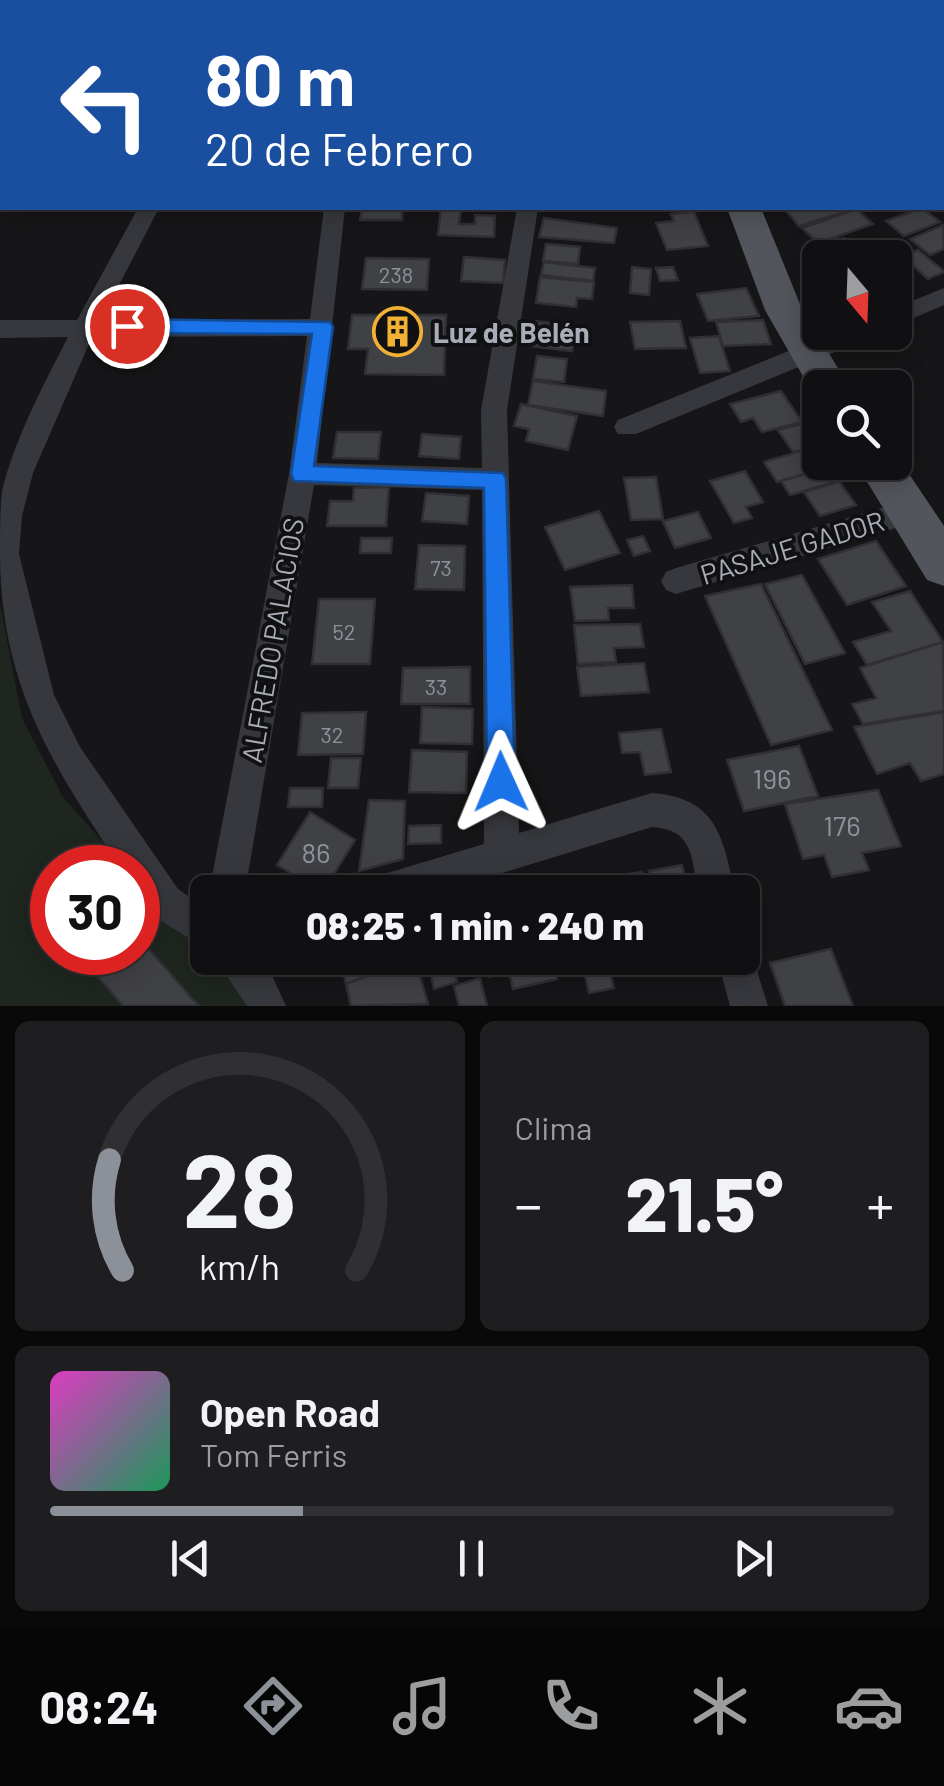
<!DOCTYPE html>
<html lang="es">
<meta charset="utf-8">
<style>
:root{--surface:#101012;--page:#1e1e20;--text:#f1f3f6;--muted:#9c9d9f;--line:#303032;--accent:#8c9099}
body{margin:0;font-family:Barlow,sans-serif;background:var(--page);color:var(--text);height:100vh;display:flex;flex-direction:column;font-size:38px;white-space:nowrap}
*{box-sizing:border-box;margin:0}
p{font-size:32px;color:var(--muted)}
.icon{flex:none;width:55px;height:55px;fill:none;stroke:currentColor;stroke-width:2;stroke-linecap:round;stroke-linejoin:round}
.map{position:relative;height:1006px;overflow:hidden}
.sheet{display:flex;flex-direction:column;gap:15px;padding:15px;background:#09090a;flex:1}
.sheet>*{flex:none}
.banner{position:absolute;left:0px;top:0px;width:945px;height:210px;box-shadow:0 5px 25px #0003,0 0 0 2px var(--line);background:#1a4fa0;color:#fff;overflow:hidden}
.needle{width:65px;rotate:161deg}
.buttons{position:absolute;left:802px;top:240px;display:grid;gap:20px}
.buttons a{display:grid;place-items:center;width:110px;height:110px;border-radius:15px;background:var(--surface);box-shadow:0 5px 25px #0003,0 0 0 2px var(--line);font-size:50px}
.speed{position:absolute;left:30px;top:845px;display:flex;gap:20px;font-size:50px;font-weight:700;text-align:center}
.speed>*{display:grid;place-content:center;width:130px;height:130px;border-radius:50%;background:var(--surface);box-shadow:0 5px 25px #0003,0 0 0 2px var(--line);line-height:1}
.speed .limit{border:15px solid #d22;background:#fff;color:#111}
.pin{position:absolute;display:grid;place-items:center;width:85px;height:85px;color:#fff;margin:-42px;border:5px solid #fff;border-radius:50%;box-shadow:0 2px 10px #0007}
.me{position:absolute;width:110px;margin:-55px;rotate:359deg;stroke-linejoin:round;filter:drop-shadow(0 0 8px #0008)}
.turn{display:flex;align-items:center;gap:35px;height:210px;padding:0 40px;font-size:45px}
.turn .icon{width:130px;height:130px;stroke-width:2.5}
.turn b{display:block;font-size:70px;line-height:85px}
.big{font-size:75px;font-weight:800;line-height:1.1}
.sheet .tile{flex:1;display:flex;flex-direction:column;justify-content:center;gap:15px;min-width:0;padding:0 35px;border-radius:15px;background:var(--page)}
.sheet .dial{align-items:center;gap:0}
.dial svg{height:260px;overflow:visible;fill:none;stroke:var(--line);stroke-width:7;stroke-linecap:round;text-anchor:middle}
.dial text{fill:var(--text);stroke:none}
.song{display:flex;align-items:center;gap:30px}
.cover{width:120px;height:120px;border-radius:15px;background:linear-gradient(135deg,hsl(310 70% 55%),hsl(150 70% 35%))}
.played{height:10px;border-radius:5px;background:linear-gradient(90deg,var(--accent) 30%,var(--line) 30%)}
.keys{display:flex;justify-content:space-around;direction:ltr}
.heat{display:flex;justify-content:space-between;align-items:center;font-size:55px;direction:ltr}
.sheet .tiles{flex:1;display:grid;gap:15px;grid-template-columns:1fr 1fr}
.tile:last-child{grid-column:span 2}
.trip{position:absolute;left:190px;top:875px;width:570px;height:100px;border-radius:15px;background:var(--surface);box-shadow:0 5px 25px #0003,0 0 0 2px var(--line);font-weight:800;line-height:100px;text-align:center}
.tab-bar{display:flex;height:160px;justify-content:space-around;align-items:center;background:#060607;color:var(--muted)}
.tab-bar .icon{width:70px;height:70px}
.tab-bar .on{color:var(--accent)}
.tab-bar b{font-size:45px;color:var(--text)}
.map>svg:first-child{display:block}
</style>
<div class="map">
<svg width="944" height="1006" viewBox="0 0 944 1006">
<rect width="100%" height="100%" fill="#161618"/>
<!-- green -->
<path fill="#1e261f" d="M0 604 22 718 63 797 125 867 52 868V952H138V882L165 912 207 944 208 958H221L245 989 251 1006H0Z"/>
<!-- building -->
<path fill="#404145" stroke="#303034" stroke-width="2.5" d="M362 208H402V220H360Z
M441 208H461L459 224H475V215L495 216 494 237 438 235Z
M784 208H844L848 211 799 226Z
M922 208 940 222 904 236 886 221Z
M856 209 873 224 818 243 802 228Z
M694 212 708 246 667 250 656 223 674 221 671 214Z
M544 218 617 228 614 243 539 237Z
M943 225 944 249 930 255 910 239Z
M844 238 860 251 845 258H829L819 249Z
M546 244 580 247 578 264 543 261Z
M918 250 944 271V272L928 279 902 256Z
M464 257 505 260 503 283 461 281Z
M366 258 429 259 427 290 362 289Z
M544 262 595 268 593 281 541 275Z
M632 267 651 269 649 295 630 293Z
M673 267 678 280 660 281 656 268Z
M540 277 594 282 592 299 577 298 576 307 536 303Z
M746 288 759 316 708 321 697 294Z
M352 315H446L444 375 365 374 368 349H348Z
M763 320 771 344 723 346 716 322Z
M534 321 576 326 572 351 530 346Z
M680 321 686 348 635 349 630 322Z
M719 336 730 371 700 373 690 338Z
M537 356 567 359 564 382 533 379Z
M533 381 606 391 603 416 528 405Z
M781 391 802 422 762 432 753 418 741 422 730 404Z
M521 404 577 416 568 450 526 441 529 429 514 426Z
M813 421 820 431V445L793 452 778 430Z
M337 432H381L378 459 333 458Z
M422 434 461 437 459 459 419 456Z
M814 447 820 462 828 467 777 482 764 462Z
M827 468 836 482 790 495 781 481Z
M745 471 763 502 746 507 752 518 734 523 710 481Z
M656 477 663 519 631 520 624 478Z
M839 481 856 505 820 516 804 492Z
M389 487 386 526H327L330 501H353L354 488Z
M426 493 469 496 467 524 422 521Z
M599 511 620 553 565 570 545 527Z
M698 512 711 538 675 548 663 521Z
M643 536 650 551 634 556 627 540Z
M361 538H392L391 553H360Z
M876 541 906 586 847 605 818 559Z
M419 545 465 546 464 590 415 589Z
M802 575 845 653 805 664 765 584Z
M761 584 832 730 771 745 705 596Z
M632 585 634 608H608L609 620 575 621 570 587Z
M910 591 943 642 867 665 853 642 891 631 872 602Z
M319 599H375L370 664H312Z
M640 624 644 647 614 648 616 662 578 664 574 625Z
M943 642 944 711 863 724 852 704 876 698 860 668Z
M644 663 649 692 581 696 577 667Z
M470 667V704H401L403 668Z
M422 707 473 709 472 744 420 743Z
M366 712 363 754 298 755 302 713Z
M944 712V774L921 781 910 763 877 774 854 727Z
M661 729 671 772 645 775 640 752 622 753 619 733Z
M799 746 818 796 744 811 727 760Z
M412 750 467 752 466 793 409 792Z
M331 758H361L358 788H328Z
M290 788H323L322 807H288Z
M878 790 901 846 862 853 869 870 832 877 824 855 803 859 785 804Z
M369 800 405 801 403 859 359 871Z
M310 812 355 840 323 892 277 865Z
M441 825V843L408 844 409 826Z
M682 865 689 892H654L649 871Z
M642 872 647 892H598L596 879Z
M587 879 590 892H546L545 888Z
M138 937 163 965 199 1006H123L97 976 119 952H138Z
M831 949 853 1006H785L770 963Z
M340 958H415L346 984Z
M415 958 428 1004 351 1006 346 984Z
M451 958 457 982 434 989 428 959Z
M486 958H552L557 979 513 989 509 972 489 977Z
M631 958H664L666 965 634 970Z
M608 965 614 988 589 993 584 970Z
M480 978 487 1006H459L454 986Z"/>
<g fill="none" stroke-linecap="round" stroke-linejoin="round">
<!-- street -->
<path fill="#37383d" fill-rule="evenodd" d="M179 0H206L207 2H180Z
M439 0H459L460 2H440Z
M0 61H2V73H0Z
M0 186 2 187V200H0Z
M942 191 944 192V206L942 205Z
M138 208H159L101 320 310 319 324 208H345L317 463 482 468 481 410 517 208H538L507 410 519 833 652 793C717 798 723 837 735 892H699C690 857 695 830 652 827L440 892H366L371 879 384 874 484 844 482 490 314 485 245 892H209L289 474 307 336 92 337 33 473 22 516 19 554 54 695 80 747 178 889 208 910V950L152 915 138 893V868H121C51 763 0 684 0 552 0 533 0 510 2 491 15 438 43 386 68 337L0 338V320H77Z
M944 288V305L895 326V308Z
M836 332H873L869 338 636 434H618L614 427 618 420Z
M909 500 919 504 923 512 919 520 909 524 676 594 666 590 661 581 666 572 676 568Z
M742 942 749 945 768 1006H730L717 958H742Z
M215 958H260L267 965 286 1006H247Z"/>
<!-- primary -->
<path fill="#53555c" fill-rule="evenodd" d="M727 208H761L802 309 850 388H820V400L816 399 765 310Z
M895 453 944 526V586L927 580 855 462H895Z"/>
</g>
<!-- route -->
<path fill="#1a73e8" stroke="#114b97" stroke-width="2.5" d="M127 319 330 322 333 327 314 466 503 473 506 479 515 782 511 791 501 795 491 791 487 782 484 488 294 481 291 474 312 334 127 333 117 326Z"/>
<!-- icons -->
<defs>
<symbol id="building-ring" viewBox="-11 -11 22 22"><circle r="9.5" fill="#111113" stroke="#f2b134" stroke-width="1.5"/><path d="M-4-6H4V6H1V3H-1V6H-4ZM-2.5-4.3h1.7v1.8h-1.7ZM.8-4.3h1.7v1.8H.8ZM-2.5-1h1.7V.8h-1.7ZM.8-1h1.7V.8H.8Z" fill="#f2b134"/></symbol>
</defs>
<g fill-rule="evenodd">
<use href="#building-ring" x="370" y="304" width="55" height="55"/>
</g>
<g text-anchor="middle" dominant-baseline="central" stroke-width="8" stroke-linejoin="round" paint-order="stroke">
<!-- number labels -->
<g font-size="22" fill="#8e929b">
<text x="396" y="274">238</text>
<text x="441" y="567">73</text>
<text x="344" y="631">52</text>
<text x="436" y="686">33</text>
<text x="332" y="734">32</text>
</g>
<!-- poi labels -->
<g font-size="28" font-weight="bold" fill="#a8adb8" stroke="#111113" text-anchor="start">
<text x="433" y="332">Luz de Belén</text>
</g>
<!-- street labels -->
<g font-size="28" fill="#a8adb8" stroke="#111113">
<text transform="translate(792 547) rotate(-17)">PASAJE GADOR</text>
<text transform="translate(272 640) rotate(-80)">ALFREDO PALACIOS</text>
</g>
<!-- near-number labels -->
<g font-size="28" fill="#8e929b">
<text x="772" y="778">196</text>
<text x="842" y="825">176</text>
<text x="316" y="852">86</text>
</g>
</g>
</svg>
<div class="buttons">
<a><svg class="needle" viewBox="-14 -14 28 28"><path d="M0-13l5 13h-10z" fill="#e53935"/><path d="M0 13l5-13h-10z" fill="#9c9d9f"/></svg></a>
<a><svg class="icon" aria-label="search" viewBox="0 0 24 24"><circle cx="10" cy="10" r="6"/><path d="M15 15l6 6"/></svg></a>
</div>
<div class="speed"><div class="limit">30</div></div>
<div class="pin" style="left:127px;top:326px;background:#d93025"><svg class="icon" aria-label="arrive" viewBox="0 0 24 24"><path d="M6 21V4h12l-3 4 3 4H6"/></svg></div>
<svg class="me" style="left:501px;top:782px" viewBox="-20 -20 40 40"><path d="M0-17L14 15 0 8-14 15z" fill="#1a73e8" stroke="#fff" stroke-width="4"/></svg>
<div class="trip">08:25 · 1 min · 240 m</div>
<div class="banner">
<div class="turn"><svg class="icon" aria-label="left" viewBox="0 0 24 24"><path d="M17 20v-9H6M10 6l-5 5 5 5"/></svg><div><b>80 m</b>20 de Febrero</div></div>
</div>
</div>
<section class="sheet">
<div class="tiles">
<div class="tile dial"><svg viewBox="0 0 100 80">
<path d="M14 69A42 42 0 1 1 86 69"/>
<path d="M14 69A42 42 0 0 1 10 35" stroke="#8c9099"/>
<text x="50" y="56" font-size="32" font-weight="700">28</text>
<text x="50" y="72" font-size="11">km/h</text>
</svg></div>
<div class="tile"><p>Clima</p>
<div class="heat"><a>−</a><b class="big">21.5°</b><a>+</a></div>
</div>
<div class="tile">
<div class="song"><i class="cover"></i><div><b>Open Road</b><p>Tom Ferris</p></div></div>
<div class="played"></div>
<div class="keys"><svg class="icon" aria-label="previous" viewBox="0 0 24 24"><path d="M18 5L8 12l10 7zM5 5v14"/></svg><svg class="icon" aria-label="pause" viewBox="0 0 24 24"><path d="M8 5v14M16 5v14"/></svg><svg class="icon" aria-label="next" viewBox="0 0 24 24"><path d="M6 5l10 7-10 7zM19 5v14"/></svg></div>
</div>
</div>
</section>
<nav class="tab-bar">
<b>08:24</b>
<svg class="icon on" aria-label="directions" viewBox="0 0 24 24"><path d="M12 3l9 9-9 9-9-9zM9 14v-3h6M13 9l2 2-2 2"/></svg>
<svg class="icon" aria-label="music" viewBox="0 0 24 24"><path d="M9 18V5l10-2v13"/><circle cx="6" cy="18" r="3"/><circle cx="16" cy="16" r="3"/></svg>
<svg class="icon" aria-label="phone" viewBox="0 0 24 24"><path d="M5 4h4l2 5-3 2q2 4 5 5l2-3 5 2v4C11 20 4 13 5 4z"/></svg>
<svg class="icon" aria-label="climate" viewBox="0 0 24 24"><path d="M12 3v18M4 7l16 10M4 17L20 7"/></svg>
<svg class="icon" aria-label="car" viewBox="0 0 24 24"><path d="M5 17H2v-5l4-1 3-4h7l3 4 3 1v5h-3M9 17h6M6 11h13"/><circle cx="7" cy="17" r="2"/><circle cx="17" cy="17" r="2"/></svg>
</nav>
